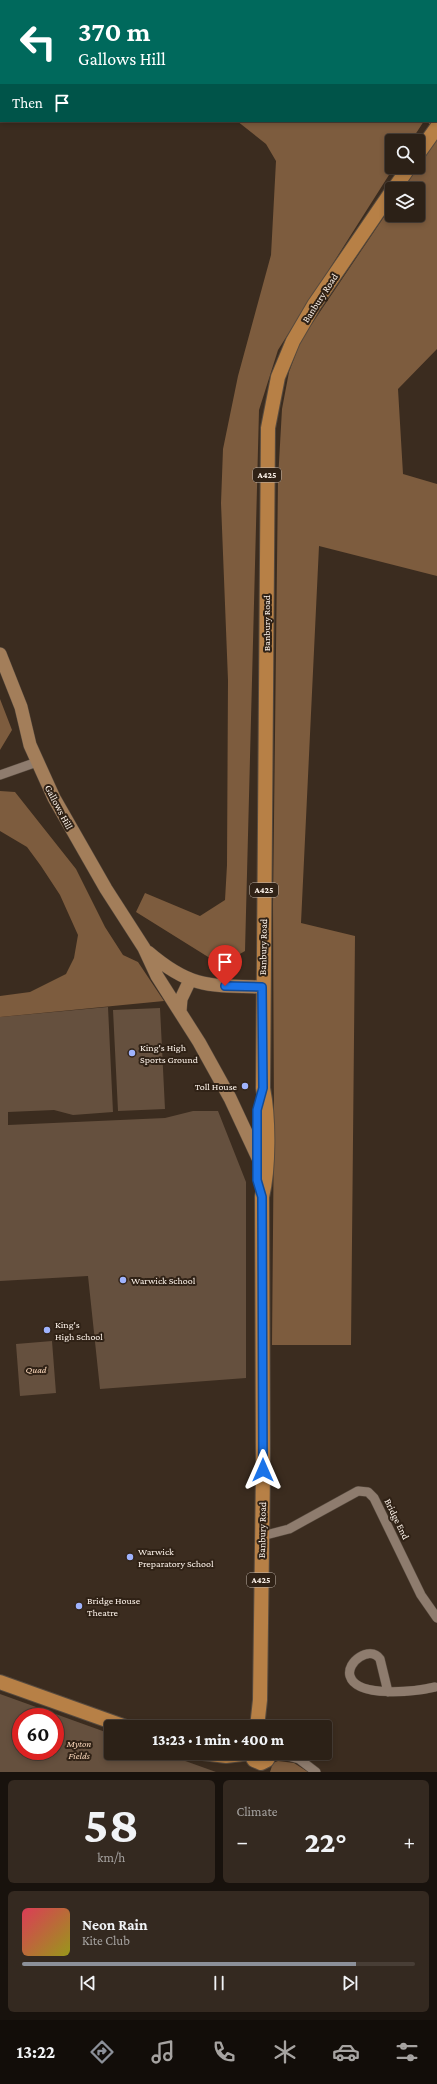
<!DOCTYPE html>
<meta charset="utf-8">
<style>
:root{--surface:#2c2117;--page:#342920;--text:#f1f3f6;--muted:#a6a3a1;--line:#483e36;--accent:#8c9099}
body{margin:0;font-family:"Crimson Pro",serif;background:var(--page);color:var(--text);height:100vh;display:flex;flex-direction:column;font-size:15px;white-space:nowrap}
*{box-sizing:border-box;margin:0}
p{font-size:13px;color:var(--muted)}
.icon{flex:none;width:22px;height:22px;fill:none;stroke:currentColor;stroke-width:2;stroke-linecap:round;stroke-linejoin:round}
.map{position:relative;height:1772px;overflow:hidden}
.details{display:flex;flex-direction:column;gap:8px;padding:8px;background:#18120d;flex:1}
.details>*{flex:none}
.guide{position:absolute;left:0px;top:0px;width:437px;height:122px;box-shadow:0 2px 6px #0003,0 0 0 1px var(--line);background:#00695c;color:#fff;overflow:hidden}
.buttons{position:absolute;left:385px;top:134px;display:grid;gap:8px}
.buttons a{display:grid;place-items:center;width:40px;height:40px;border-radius:4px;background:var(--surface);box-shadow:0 2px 6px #0003,0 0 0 1px var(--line);font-size:20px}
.speed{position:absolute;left:12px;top:1708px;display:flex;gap:8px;font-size:20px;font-weight:700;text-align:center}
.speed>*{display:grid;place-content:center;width:52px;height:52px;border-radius:50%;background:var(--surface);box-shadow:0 2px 6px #0003,0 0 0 1px var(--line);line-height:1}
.speed .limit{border:6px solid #d22;background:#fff;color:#111}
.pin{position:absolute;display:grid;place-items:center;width:34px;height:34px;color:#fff;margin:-41px -17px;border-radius:50% 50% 50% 0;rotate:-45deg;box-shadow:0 0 4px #0007}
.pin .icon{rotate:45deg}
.me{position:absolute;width:44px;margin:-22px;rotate:0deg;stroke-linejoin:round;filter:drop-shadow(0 0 3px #0008)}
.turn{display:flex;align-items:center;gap:14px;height:84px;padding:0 12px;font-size:18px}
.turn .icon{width:52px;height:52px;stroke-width:2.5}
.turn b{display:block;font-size:28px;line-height:34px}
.then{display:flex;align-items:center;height:38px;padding:0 12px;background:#0003;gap:8px;font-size:15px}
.big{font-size:30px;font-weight:800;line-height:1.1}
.details .tile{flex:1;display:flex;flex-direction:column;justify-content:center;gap:6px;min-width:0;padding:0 14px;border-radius:6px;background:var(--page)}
.details .dial{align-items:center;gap:0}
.dial b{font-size:52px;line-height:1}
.song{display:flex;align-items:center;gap:12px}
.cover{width:48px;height:48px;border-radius:6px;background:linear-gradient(135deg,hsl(350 70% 55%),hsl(60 70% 35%))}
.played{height:4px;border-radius:2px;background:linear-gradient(90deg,var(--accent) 85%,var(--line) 85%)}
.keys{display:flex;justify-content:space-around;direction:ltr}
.heat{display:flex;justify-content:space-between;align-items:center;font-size:22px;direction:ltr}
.details .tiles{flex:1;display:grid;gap:8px;grid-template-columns:1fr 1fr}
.tile:last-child{grid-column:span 2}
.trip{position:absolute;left:104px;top:1720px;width:228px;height:40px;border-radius:4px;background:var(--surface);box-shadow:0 2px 6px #0003,0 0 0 1px var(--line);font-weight:800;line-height:40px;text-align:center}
.tab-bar{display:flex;height:64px;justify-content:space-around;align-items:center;background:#120d09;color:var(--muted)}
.tab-bar .icon{width:28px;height:28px}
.tab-bar .selected{color:var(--accent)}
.tab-bar b{font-size:18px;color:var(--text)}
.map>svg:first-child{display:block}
</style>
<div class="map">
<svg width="437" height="1772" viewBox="0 0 437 1772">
<rect width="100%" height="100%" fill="#3b2c1f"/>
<!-- green -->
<path fill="#65503e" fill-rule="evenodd" d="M108 1007 113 1112 73 1115 54 1110 8 1112V1125L165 1118 193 1111H218L246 1182V1378L100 1389 88 1276 0 1281V1017Z
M160 1008 165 1109 118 1111 113 1010Z
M52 1341 56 1393 20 1396 16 1344Z
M0 1694 111 1734V1753H163L216 1772H0ZM21 1717H55V1751H21Z"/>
<!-- forest -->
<path fill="#7d5c3e" d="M206 0H355L356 1H205Z
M237 121H424L411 141H392V167H394L278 350 259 410 245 951 221 965 136 912 145 893 200 916 225 900 227 865 228 680 221 503 223 449 238 376 271 255 276 161 266 144Z
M437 139V349L398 389 403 474 437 484V576L319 546 301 923 355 936 351 1345H272L274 1119 273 905 278 480 282 409 289 372 301 340 392 205V215H418V189H403Z
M0 699 12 730 0 750Z
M0 791 15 792 76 869 105 927 123 955 138 962 164 1001 0 1017V996L30 992 66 974 74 958 78 935 60 895 41 866 27 847 0 831Z
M278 1761 294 1763 308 1772H270L273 1763Z"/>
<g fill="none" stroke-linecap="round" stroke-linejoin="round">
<!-- stream -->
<path stroke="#876547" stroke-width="2.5" d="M348 0 349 1
M429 121 430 123"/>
<defs>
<path id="street" d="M52 0 53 1
M0 57 1 58
M0 775 37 762
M262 1536 289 1529 358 1491 368 1492 374 1498 421 1595 437 1618
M388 1692 380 1659C370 1645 346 1662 350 1676 357 1699 418 1691 435 1687
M277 1753 299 1759 316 1772"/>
<path id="secondary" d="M0 654 21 707 30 745 54 798 106 889 144 948 157 976 199 1042 230 1098 258 1158
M148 952C190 988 209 986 262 987
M180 1011 181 999 190 980"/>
<path id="primary" d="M418 154 437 127
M394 189 409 167
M0 1682 126 1727
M257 1727 260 1700 263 1470 262 1197C269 1168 269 1118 263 1088L268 428 278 377 293 341 314 305 392 191
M203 1753 226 1756 250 1753
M250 1753 254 1760 261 1763 267 1760 270 1753"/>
</defs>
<!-- street casing -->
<use href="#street" stroke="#574a3e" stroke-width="10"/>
<!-- secondary casing -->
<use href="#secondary" stroke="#574a3e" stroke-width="14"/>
<!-- primary casing -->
<use href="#primary" stroke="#574a3e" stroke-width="16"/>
<!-- street -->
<use href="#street" stroke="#8e7c6e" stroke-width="9"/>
<!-- secondary -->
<use href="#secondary" stroke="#a37e5a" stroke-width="13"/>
<!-- primary -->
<use href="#primary" stroke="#b78046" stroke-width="14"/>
</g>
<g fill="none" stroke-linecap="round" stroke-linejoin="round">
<defs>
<path id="route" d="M225 986 262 987 263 1088 257 1110V1180L262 1197 263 1470"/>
</defs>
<!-- route casing -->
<use href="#route" stroke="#114b97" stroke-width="10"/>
<!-- route -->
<use href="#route" stroke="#1a73e8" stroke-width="7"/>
</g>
<!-- markers -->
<g fill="#9fb3fd" stroke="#302216" stroke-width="1.5">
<circle cx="132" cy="1053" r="4"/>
<circle cx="245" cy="1086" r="4"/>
<circle cx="123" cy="1280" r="4"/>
<circle cx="47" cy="1330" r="4"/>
<circle cx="130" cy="1557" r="4"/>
<circle cx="79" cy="1606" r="4"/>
</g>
<g text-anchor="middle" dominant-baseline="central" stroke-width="4" stroke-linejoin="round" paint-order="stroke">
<!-- shield labels -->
<g fill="#302216" stroke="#c0b4aa" stroke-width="1">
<rect x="253" y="468" width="28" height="14" rx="3"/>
<rect x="250" y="883" width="28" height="14" rx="3"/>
<rect x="247" y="1573" width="28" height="14" rx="3"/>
</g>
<g font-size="9" font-weight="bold" fill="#fdf3ea">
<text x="267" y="475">A425</text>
<text x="264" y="890">A425</text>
<text x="261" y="1580">A425</text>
</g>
<!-- street labels -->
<g font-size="10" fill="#fdf3ea" stroke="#302216">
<text transform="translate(320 298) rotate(-57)">Banbury Road</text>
<text transform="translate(266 623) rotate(-90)">Banbury Road</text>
<text transform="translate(59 807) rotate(62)">Gallows Hill</text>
<text transform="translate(263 947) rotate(-89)">Banbury Road</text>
<text transform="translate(397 1519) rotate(64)">Bridge End</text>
<text transform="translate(262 1530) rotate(-89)">Banbury Road</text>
</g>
<!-- poi labels -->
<g font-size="10" fill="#fdf3ea" stroke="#302216" text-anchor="start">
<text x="140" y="1047">King's High<tspan x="140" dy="12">Sports Ground</tspan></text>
<text x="237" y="1086" text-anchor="end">Toll House</text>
<text x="131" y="1280">Warwick School</text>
<text x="55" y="1324">King's<tspan x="55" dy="12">High School</tspan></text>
<text x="138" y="1551">Warwick<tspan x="138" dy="12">Preparatory School</tspan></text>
<text x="87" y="1600">Bridge House<tspan x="87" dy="12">Theatre</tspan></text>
</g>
<!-- park labels -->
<g font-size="10" font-style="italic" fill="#fcd9bc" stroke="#302216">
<text x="36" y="1369">Quad</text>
<text x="79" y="1743">Myton<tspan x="79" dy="12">Fields</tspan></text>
</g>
</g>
</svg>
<div class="buttons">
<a><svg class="icon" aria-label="search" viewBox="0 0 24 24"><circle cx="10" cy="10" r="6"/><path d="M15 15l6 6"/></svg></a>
<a><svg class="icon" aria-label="layers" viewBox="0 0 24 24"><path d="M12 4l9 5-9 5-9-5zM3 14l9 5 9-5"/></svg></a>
</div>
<div class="speed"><div class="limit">60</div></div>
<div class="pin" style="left:225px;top:986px;background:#d93025"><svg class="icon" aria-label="arrive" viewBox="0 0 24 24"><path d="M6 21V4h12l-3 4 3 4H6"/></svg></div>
<svg class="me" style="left:263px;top:1470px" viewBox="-20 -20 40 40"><path d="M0-17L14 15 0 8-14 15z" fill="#1a73e8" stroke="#fff" stroke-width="4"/></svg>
<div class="trip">13:23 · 1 min · 400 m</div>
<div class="guide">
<div class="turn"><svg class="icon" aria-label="left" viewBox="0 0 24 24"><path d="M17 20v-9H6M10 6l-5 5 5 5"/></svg><div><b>370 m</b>Gallows Hill</div></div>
<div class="then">Then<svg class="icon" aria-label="arrive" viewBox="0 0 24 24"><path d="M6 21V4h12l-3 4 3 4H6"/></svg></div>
</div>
</div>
<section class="details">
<div class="tiles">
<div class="tile dial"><b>58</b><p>km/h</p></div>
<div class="tile"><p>Climate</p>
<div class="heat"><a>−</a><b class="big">22°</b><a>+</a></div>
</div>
<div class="tile">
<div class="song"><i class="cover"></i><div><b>Neon Rain</b><p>Kite Club</p></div></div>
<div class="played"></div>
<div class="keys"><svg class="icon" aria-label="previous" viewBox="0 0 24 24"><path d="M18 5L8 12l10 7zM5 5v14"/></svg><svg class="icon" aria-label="pause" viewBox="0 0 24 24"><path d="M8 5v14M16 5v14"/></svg><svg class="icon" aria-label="next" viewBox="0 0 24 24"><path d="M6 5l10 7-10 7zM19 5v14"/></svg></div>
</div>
</div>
</section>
<nav class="tab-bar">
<b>13:22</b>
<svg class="icon selected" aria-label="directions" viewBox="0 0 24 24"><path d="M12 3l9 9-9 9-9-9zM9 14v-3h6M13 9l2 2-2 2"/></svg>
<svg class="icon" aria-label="music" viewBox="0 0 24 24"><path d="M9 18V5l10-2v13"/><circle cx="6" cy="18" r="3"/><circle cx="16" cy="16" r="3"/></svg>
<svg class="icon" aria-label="phone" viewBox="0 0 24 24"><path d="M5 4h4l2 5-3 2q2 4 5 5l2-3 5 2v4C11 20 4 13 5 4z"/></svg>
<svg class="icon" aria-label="climate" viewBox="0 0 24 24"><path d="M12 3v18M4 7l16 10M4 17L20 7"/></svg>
<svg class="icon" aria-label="car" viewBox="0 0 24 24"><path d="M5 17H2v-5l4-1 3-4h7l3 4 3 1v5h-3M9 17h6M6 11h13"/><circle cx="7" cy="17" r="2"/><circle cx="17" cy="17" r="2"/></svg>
<svg class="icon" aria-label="filters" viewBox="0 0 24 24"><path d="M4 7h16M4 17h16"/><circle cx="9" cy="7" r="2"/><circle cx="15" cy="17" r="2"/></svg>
</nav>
